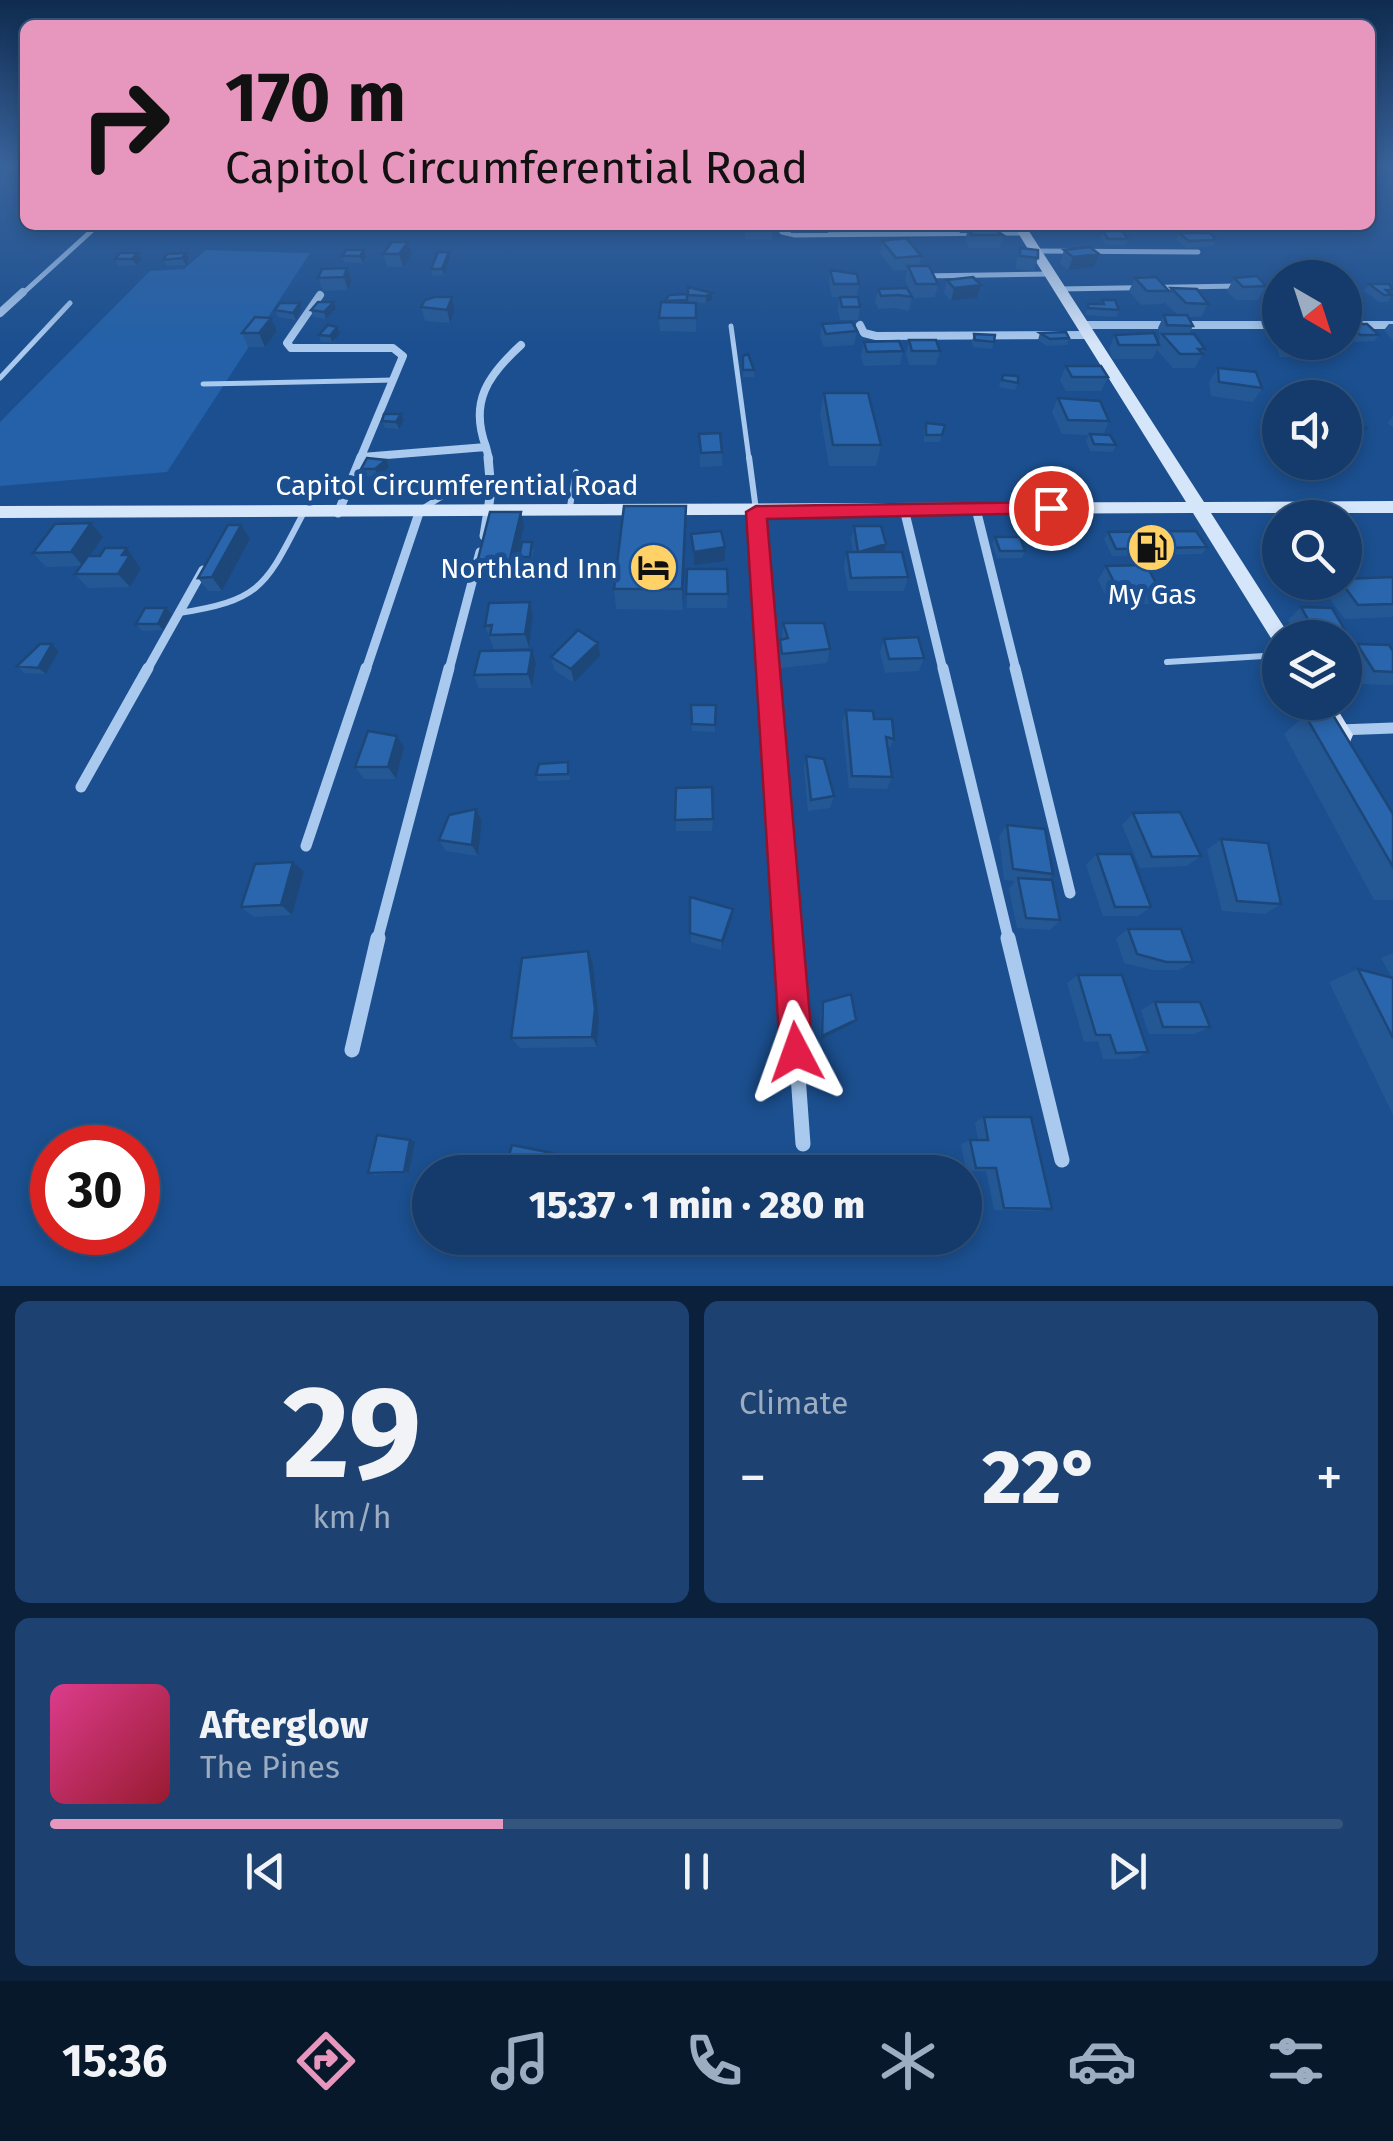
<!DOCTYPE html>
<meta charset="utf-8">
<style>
:root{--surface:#143b6b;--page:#1d4271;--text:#f1f3f6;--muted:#9dadc1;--line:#33557e;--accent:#e797bd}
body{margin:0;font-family:"Fira Sans",sans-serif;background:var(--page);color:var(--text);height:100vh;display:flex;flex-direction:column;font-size:38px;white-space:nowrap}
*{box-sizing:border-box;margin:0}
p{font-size:32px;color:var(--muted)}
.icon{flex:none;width:55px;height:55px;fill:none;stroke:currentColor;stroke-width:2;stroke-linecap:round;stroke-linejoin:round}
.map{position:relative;height:1286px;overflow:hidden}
.side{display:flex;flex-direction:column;gap:15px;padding:15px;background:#0b203b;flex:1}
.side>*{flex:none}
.guide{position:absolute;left:20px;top:20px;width:1355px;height:210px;border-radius:15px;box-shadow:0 5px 15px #0003,0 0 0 2px var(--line);background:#e797bd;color:#111;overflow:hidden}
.needle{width:65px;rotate:141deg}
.controls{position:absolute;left:1262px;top:260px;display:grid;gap:20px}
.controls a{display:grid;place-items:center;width:100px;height:100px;border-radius:50%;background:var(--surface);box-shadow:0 5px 15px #0003,0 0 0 2px var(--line);font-size:50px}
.speed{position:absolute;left:30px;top:1125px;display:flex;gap:20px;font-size:50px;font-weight:700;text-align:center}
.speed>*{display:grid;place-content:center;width:130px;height:130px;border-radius:50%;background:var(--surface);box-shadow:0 5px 15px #0003,0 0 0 2px var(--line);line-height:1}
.speed .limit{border:15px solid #d22;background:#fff;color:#111}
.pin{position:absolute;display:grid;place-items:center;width:85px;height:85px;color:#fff;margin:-42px;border:5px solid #fff;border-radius:50%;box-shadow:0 2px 10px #0007}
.me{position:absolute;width:110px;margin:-55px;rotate:356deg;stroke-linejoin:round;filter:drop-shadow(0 0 8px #0008)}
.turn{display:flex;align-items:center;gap:35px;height:210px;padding:0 40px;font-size:45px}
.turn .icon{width:130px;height:130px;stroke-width:2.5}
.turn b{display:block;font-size:70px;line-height:85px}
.big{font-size:75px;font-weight:800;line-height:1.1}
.side .widget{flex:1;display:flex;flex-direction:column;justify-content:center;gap:15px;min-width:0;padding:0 35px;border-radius:15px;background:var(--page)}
.side .dial{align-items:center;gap:0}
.dial b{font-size:130px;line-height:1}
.song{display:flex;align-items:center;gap:30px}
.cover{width:120px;height:120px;border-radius:15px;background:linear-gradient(135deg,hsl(330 70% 55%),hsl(350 70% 35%))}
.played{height:10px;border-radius:5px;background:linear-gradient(90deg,var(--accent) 35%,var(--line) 35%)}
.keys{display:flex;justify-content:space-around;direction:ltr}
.heat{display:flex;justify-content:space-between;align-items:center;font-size:55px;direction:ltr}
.side .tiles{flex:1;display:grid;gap:15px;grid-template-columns:1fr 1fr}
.widget:last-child{grid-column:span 2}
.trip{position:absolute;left:412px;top:1155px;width:570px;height:100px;border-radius:50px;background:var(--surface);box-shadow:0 5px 15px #0003,0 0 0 2px var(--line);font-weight:800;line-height:100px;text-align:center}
.tab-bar{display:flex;height:160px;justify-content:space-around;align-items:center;background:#08182b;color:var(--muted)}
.tab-bar .icon{width:70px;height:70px}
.tab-bar .selected{color:var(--accent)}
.tab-bar b{font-size:45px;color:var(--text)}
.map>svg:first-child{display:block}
</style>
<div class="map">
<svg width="1393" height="1286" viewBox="0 0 1393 1286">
<rect width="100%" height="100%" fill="#1b4f8f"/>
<!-- green -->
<path fill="#2461a8" d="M206 250 310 253 167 472 0 486V422L150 271 184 269Z"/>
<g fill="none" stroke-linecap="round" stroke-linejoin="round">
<!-- lane-far1 -->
<path stroke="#a9c9ee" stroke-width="5" d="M731 326 749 459
M0 378 70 303
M203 384 394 380"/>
<!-- lane -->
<path stroke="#a9c9ee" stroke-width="6" d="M749 457 756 510
M422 509 452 490 491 482
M569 512 576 472
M179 613C264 600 266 584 304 512
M1167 662 1280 655"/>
<!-- street-far4 -->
<path stroke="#a9c9ee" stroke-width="5" d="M779 225 782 232 795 235 1024 233
M1036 251 1198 252
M921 276 1050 274
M1060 289 1239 286
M21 295 98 225"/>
<!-- street-far3 -->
<path stroke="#a9c9ee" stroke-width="8" d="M320 295 287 343 291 348H393L403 356 360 459
M0 313 23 292
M860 325 864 333 876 336 1090 335
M1084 325H1280
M1345 325H1393
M486 447 489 459
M362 457 486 447C469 402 488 375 521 345"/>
<!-- street-far2 -->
<path stroke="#a9c9ee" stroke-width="9" d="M904 509 943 670
M976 509 1016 670
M756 512 768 670
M338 513 361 457
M484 536 491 491 488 457
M147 670 203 570
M366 670 419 513
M449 670 480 552"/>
<!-- street-far1 -->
<path stroke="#a9c9ee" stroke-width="11" d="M768 668 788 941
M943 668 1009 941
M1015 668 1070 893
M1339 730 1393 728
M81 787 148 668
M306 846 366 668
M377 941 449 668"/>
<!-- street -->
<path stroke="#a9c9ee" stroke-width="15" d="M788 938 803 1144
M1008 938 1062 1160
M352 1050 378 938"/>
<!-- secondary -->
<path fill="#d6e6fa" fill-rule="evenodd" d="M1013 225H1025L1204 502 1393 501V513H1211L1291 638H1280V645L1274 643 1193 513 0 518V506L1186 502Z
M1311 702H1333L1353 735 1350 742C1329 748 1319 718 1311 702Z"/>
</g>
<!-- wall -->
<path fill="#245895" d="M746 225 772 227V240L745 239Z
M790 225H829L828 233H791Z
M848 225H871V229H850Z
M874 225H897L896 230 878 231Z
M924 225H944L942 229 927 230Z
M956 225 979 227 978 225H1007L1005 232H998L1003 235 999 248H969L965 239 967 233H960Z
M1103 231 1128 239 1125 245H1106L1100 238Z
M1179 233 1216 240 1213 246 1186 248 1176 239Z
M882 241 921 256 919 266 938 284 935 297 913 298 905 280 907 270 894 271 880 253Z
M408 242 412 255 403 267H387L383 254Z
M1020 248 1038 258 1034 271 1016 269V261Z
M364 250 366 257 362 263 344 262 342 256Z
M1064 250 1094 267 1068 270 1060 263Z
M138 253 142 260 136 265 118 266 115 259Z
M186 253 189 259 186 265 167 266 163 260Z
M450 258 444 275 432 276 431 269Z
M347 268 352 281 348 290 323 291 318 278Z
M830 270 859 284 857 297 860 307 858 320H840L838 310 840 297H832L829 283Z
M1135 278 1169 291 1163 304 1141 305 1129 291Z
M1234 278 1266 286 1258 300H1236L1227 291Z
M947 280 981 285 977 298 951 301 944 293Z
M1369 284 1393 288 1392 295 1388 302H1379L1364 291Z
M1171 288 1208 304 1201 317H1188L1193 326 1189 334 1205 349 1195 368H1173L1157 350 1152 359H1112L1109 348 1115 335 1158 343 1160 338 1158 328 1164 315H1178L1164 302Z
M878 289 912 297 909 311 895 308 878 309 875 302Z
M712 293V300L706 303 688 302 687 299V303H696V332L660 331 659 318 665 303 688 295Z
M452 297 455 310 450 323 425 321 421 307Z
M1102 300 1119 310 1116 317 1085 315 1088 304H1100Z
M334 302 336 309 326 319 313 317 311 310Z
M300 303 302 309 296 320 278 317 275 310Z
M1345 317 1350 324 1379 335 1374 341 1356 342 1350 338 1345 345 1327 344 1326 342H1345Z
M822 324 857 331 854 345 824 347 820 338Z
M1389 324H1393V341L1384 330Z
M277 331 265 347H248L242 333Z
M1040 333 1069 338 1067 345 1047 346 1038 340Z
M340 334 332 342H321L319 335Z
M974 334 994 342 992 349 973 347 972 341Z
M909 340 940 351 936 365H909L906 354Z
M1280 340V342H1295L1298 350 1293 357H1280L1276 345Z
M864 342 903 351 900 365 864 366 861 356Z
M743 356 754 370V377H743Z
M1066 366 1108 377 1101 391H1066L1060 380Z
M1218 368 1262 388 1253 402 1211 396 1209 382Z
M1003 375 1018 383 1015 390 999 387Z
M824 393 881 445 876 466H829L820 414Z
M1058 398 1109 421 1103 435 1116 445 1113 452 1090 451 1086 441 1089 435 1062 434 1052 412Z
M401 414 404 421 399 429 385 428 382 421Z
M1393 416V427L1387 423Z
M926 423 945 425 940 442H924V430Z
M699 434 722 452V466L700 467Z
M386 460 389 467 378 476H364L361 469Z
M686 506 683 610 616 609 614 589Z
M524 526 513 577H481L477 563Z
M854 526 886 544 884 552 908 577 904 591H848L844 566 847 552H853L851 540Z
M1108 532 1207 547 1202 554 1112 556 1104 539Z
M103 537 90 556H100L127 548 141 569 130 587 88 588 75 574 80 566 46 567 33 553Z
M995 537 1025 551 1022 558H997L992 544Z
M250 539 222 591H208L198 578Z
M534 549 531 564H521L519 557Z
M1106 566 1160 590 1150 604 1110 605 1098 580Z
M687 569 728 594 727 608H687Z
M1393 577V617L1345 619 1325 593 1335 582Z
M530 602 533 616 529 648 494 649 485 626Z
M1301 607 1345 630 1337 638H1297L1288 620Z
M166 608 172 614 163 630 142 631 136 624Z
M783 623 830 649 827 663 780 668 778 653 780 640H782Z
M884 639 924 658 919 671 885 673 880 652Z
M52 644 59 651 46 674 24 673 17 666Z
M1357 644 1393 651V684L1391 685 1359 684 1345 662V655Z
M600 656 574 683 554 670 551 657Z
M536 664 532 688H479L474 675Z
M691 705H716L715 732 692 731Z
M846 710 874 719 894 739 888 751 892 777 887 789 849 788 842 723Z
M1305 715 1393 814V900H1374L1284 734Z
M404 748 396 779H364L355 767Z
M806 756 834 796 830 808 808 811 804 768Z
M568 762 570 780 538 781 536 775Z
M676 788 713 819 712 831H676Z
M476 809 482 821 478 856 446 851 439 840Z
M1133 813 1201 856 1187 866 1140 868 1122 825Z
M1007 825 1053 874 1048 880 1060 920 1050 930 1017 928 1009 889 1015 881 1004 880 999 836Z
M1221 839 1281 904 1265 914 1222 911 1207 850Z
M1097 854 1151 907 1138 916H1103L1086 865Z
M304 872 292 915 254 917 241 907Z
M690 897 733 909 732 918 721 950 691 942Z
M1128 929 1193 962 1179 970H1152L1124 963 1116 938Z
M1393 953V1115L1329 982 1358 969 1392 978 1381 958Z
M593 964 599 1020 597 1047 520 1048 511 1038Z
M1078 975 1148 1052 1133 1059H1103L1098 1041 1084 1042 1067 983Z
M823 1002 854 1023 820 1040 821 1006Z
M1155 1002 1210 1027 1194 1034H1149L1141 1010Z
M984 1117 1052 1209 1039 1211 994 1210 986 1171H966L961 1144 970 1140H978L975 1122Z
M415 1142 409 1173 374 1175 368 1173Z"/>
<!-- shaded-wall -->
<path fill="#1d4779" d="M408 242 412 255 403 267 399 254Z
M364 250 366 257 362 263 360 256Z
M449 252 450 258 444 275 442 269Z
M138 253 142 260 136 265 132 259Z
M186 253 189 259 186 265 182 258Z
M1099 254 1094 267 1068 270 1073 257Z
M347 268 352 281 348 290 344 277Z
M981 285 977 298 951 301 954 288Z
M712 293V300L706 303V296Z
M452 297 455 310 450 323 447 310Z
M334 302 336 309 326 319 324 312Z
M300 303 302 309 296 320 293 313Z
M271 318 277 331 265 347 259 333Z
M337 327 340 334 332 342 330 336Z
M401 414 404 421 399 429 396 422Z
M1366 428 1355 442 1345 448V444L1349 439Z
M386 460 389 467 378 476 375 469Z
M686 506V528L683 610 682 589Z
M521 512 524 526 513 577 509 563Z
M91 523 103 537 83 566 71 552Z
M241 525 250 539 222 591 212 577Z
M886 544 883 558 859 552Z
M725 547V561L694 565V552Z
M127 548 141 569 130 587 118 574 122 555Z
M530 602 533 616 529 648 525 634Z
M166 608 172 614 163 630 158 624Z
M598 643 600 656 574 683 571 669Z
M52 644 59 651 46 674 38 668Z
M532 650 536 664 532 688 528 674Z
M397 736 404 748 396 779 388 767Z
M476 809 482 821 478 856 472 845Z
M293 862 304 872 292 915 281 905Z
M733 909 732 918 721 950 722 941Z
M588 951 593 964 599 1020 597 1047 592 1037Z
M856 1020 854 1023 820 1040 822 1036Z
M410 1140 415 1142 409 1173 404 1172Z
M552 1153 557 1156 550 1172H543Z"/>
<!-- building -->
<path fill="#2a66ad" stroke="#1d4779" stroke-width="2.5" d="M746 225H771L772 227H746Z
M968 226 991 227 1003 235H972Z
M1103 231H1122L1128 239H1108Z
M1179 233H1210L1216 240 1189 241Z
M906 238 921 256 896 258 882 241Z
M392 242H408L399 254H383Z
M1090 247 1099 254 1073 257 1064 250Z
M1020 248 1038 250V258L1020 256Z
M346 250H364L360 256H342Z
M438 252H449L442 269H431Z
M120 253H138L132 259H115Z
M186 253 182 258 163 260 167 254Z
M908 266H929L938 284H916Z
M347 268 344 277 318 278 322 269Z
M830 270 857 274 859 284H834Z
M1257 276 1266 286 1243 287 1234 278Z
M973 277 981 285 954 288 947 280Z
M1156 277 1169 291H1147L1135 278Z
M1369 284H1389L1393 290H1386L1392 295H1384Z
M688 287 712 293 706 296 688 295Z
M907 288 912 297 898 295 881 296 878 289Z
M1171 288 1197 289 1208 304 1186 303Z
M687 294V300L665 301 669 295Z
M434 297H452L447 310 421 307 425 300Z
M840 297H858L860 307H842Z
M1102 300H1115L1119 310 1088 308V304H1104Z
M318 302H334L324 312 311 310Z
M661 302 696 303V318H659Z
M280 303H300L293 313 275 310Z
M1164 315H1187L1193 326 1167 325Z
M255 317 271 318 259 333H242Z
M1345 317 1355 331H1345Z
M852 322 857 331 826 334 822 324Z
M1350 324H1367L1379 335H1361L1354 331Z
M328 325 337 327 330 336 319 335Z
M1066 332 1069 338 1050 339 1040 333Z
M1154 333 1159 345H1119L1115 335Z
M974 334 995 335 994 342 975 340Z
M1162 334H1194L1205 349H1198L1203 354H1180Z
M909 340H936L940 351H912Z
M899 341 903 351 867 352 864 342Z
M1282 342H1295L1298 350H1284Z
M748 354 754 370H743V356Z
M1066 366H1101L1108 377H1072Z
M1218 368 1256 372 1262 388 1219 382Z
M1003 375 1018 376V383L1002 380Z
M824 393H868L881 445H833Z
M1058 398 1100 401 1109 421 1068 420Z
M384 414H401L396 422 382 421Z
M1348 418 1366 428 1349 439 1345 436V420Z
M926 423 945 425 942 435H926Z
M720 433 722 452 701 453 699 434Z
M1090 434 1110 435 1116 445 1094 444Z
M367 458 386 460 375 469H361Z
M624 506H686L682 589H614Z
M490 512H521L509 563H477Z
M91 523 71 552 33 553 55 524Z
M228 525H241L212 577 198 578Z
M854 526H881L886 544 859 552H902L908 577 851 578 847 552H858Z
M721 531 725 547 694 552 691 534Z
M1196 531 1207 547 1116 549 1108 532Z
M995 537H1020L1025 551H1000Z
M522 542H532L530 557H519Z
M105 548H127L122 555H130L118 574H75L88 556H100Z
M1146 565 1160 590 1119 592 1106 566Z
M687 569H727L728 594H686Z
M1393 577V604L1358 605 1341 582H1345V579Z
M530 602 525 634 490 635 492 625 485 626 489 603Z
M1301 607 1332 608 1345 630 1313 628Z
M145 608H166L158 624H136Z
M783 623H824L830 649 782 654 780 640 788 638Z
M578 630 598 643 571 669 551 657Z
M918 637 924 658 889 659 884 639Z
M40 644H52L38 668 17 666Z
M1357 644 1389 645 1393 651V672L1374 671Z
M532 650 528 674 474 675 480 651Z
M691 705H716L715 725 692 724Z
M846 710 873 711 874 719H892L894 739 886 737 892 777 852 776Z
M1305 715H1333L1393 814V867Z
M368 731 397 736 388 767H355Z
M806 756 824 759 834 796 811 800Z
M568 762V774L536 775 539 764Z
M712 787 713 819 675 820 676 788Z
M476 809 472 845 439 840 449 815Z
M1180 812 1201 856 1152 857 1133 813Z
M1007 825 1045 829 1053 874 1013 869Z
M1221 839 1268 843 1281 904 1237 901Z
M1097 854H1131L1151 907H1115Z
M293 862 281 905 241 907 255 864Z
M1018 878 1052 880 1060 920 1026 918Z
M690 897 733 909 722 941 690 933Z
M1128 929H1181L1193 962H1166L1137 954Z
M588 951 595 1009 592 1037 511 1038 522 958Z
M1358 969 1393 978V1038Z
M1078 975H1122L1148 1052 1116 1053 1110 1035H1096Z
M851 994 856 1020 822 1036 823 1002Z
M1155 1002H1200L1210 1027H1163Z
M984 1117H1031L1052 1209 1004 1208 996 1168H976L970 1140H988Z
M377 1135 410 1140 404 1172 368 1173Z
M512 1145 552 1153 543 1172H504Z"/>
<!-- sky -->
<linearGradient id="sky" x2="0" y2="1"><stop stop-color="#0f2b4f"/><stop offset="0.48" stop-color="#39639b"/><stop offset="1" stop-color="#39639b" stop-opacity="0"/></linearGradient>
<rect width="1393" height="345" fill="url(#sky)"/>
<!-- route -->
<path fill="#e11d48" stroke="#92132f" stroke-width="2.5" d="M1051 502 1061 508 1058 513 767 519 813 1052 808 1064 796 1068 785 1064 780 1052 746 512 756 506Z"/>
<!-- icons -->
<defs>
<symbol id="fuel-disc" viewBox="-11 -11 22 22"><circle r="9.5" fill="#ffd166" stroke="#1b4f8f"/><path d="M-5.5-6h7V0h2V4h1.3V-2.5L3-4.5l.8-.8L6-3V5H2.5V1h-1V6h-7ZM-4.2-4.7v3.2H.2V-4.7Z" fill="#111"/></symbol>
<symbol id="hotel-disc" viewBox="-11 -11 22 22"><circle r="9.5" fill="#ffd166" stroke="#1b4f8f"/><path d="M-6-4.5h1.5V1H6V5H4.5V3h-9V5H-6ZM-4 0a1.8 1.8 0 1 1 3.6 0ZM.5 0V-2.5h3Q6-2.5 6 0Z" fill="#111"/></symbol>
</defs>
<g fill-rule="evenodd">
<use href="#fuel-disc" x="1124" y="520" width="55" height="55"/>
<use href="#hotel-disc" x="626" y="540" width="55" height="55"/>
</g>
<g text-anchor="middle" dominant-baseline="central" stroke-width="10" stroke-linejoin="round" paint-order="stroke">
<!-- street labels -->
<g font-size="28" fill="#fff" stroke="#1b4f8f">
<text x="457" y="485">Capitol Circumferential Road</text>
</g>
<!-- poi labels -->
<g font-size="28" fill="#fff" stroke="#1b4f8f" text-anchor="end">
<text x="618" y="568">Northland Inn</text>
<text x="1152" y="594" text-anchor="middle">My Gas</text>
</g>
</g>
</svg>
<div class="controls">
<a><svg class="needle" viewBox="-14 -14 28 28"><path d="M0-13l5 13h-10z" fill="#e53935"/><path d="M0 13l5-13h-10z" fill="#9dadc1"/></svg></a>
<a><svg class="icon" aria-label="sound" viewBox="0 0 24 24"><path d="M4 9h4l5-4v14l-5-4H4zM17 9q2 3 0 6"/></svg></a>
<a><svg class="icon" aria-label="search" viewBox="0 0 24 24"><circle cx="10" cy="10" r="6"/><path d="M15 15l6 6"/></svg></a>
<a><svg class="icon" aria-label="layers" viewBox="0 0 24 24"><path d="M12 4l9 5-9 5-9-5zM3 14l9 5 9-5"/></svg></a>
</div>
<div class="speed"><div class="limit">30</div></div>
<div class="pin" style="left:1051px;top:508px;background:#d93025"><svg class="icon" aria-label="arrive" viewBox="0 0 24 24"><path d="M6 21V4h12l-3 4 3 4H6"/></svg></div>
<svg class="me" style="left:796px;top:1052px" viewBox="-20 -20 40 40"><path d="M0-17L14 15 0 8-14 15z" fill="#e11d48" stroke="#fff" stroke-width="4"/></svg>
<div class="trip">15:37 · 1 min · 280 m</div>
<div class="guide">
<div class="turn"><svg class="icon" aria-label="right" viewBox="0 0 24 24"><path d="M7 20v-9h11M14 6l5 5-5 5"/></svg><div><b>170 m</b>Capitol Circumferential Road</div></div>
</div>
</div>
<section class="side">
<div class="tiles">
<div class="widget dial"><b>29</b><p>km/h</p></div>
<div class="widget"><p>Climate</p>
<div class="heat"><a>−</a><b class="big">22°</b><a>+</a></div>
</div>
<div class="widget">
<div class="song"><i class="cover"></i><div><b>Afterglow</b><p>The Pines</p></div></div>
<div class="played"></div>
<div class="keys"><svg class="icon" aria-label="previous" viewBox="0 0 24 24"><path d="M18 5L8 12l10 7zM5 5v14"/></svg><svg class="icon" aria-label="pause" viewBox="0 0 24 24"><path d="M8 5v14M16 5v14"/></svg><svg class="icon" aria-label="next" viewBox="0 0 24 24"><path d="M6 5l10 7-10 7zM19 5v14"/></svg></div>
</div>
</div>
</section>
<nav class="tab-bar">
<b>15:36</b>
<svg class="icon selected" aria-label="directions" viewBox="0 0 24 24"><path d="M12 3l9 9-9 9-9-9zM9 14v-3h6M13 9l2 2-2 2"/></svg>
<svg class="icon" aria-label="music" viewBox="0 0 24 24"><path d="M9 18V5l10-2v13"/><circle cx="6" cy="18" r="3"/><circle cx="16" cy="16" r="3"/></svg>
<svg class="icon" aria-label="phone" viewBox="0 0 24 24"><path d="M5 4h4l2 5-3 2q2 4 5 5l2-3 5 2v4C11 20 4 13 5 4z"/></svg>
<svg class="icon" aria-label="climate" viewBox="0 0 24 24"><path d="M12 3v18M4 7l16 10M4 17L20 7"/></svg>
<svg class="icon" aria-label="car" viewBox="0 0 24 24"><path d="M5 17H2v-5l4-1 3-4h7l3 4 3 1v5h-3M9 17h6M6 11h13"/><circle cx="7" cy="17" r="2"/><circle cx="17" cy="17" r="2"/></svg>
<svg class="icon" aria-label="filters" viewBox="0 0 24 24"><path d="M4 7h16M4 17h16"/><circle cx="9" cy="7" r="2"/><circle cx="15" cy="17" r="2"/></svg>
</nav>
